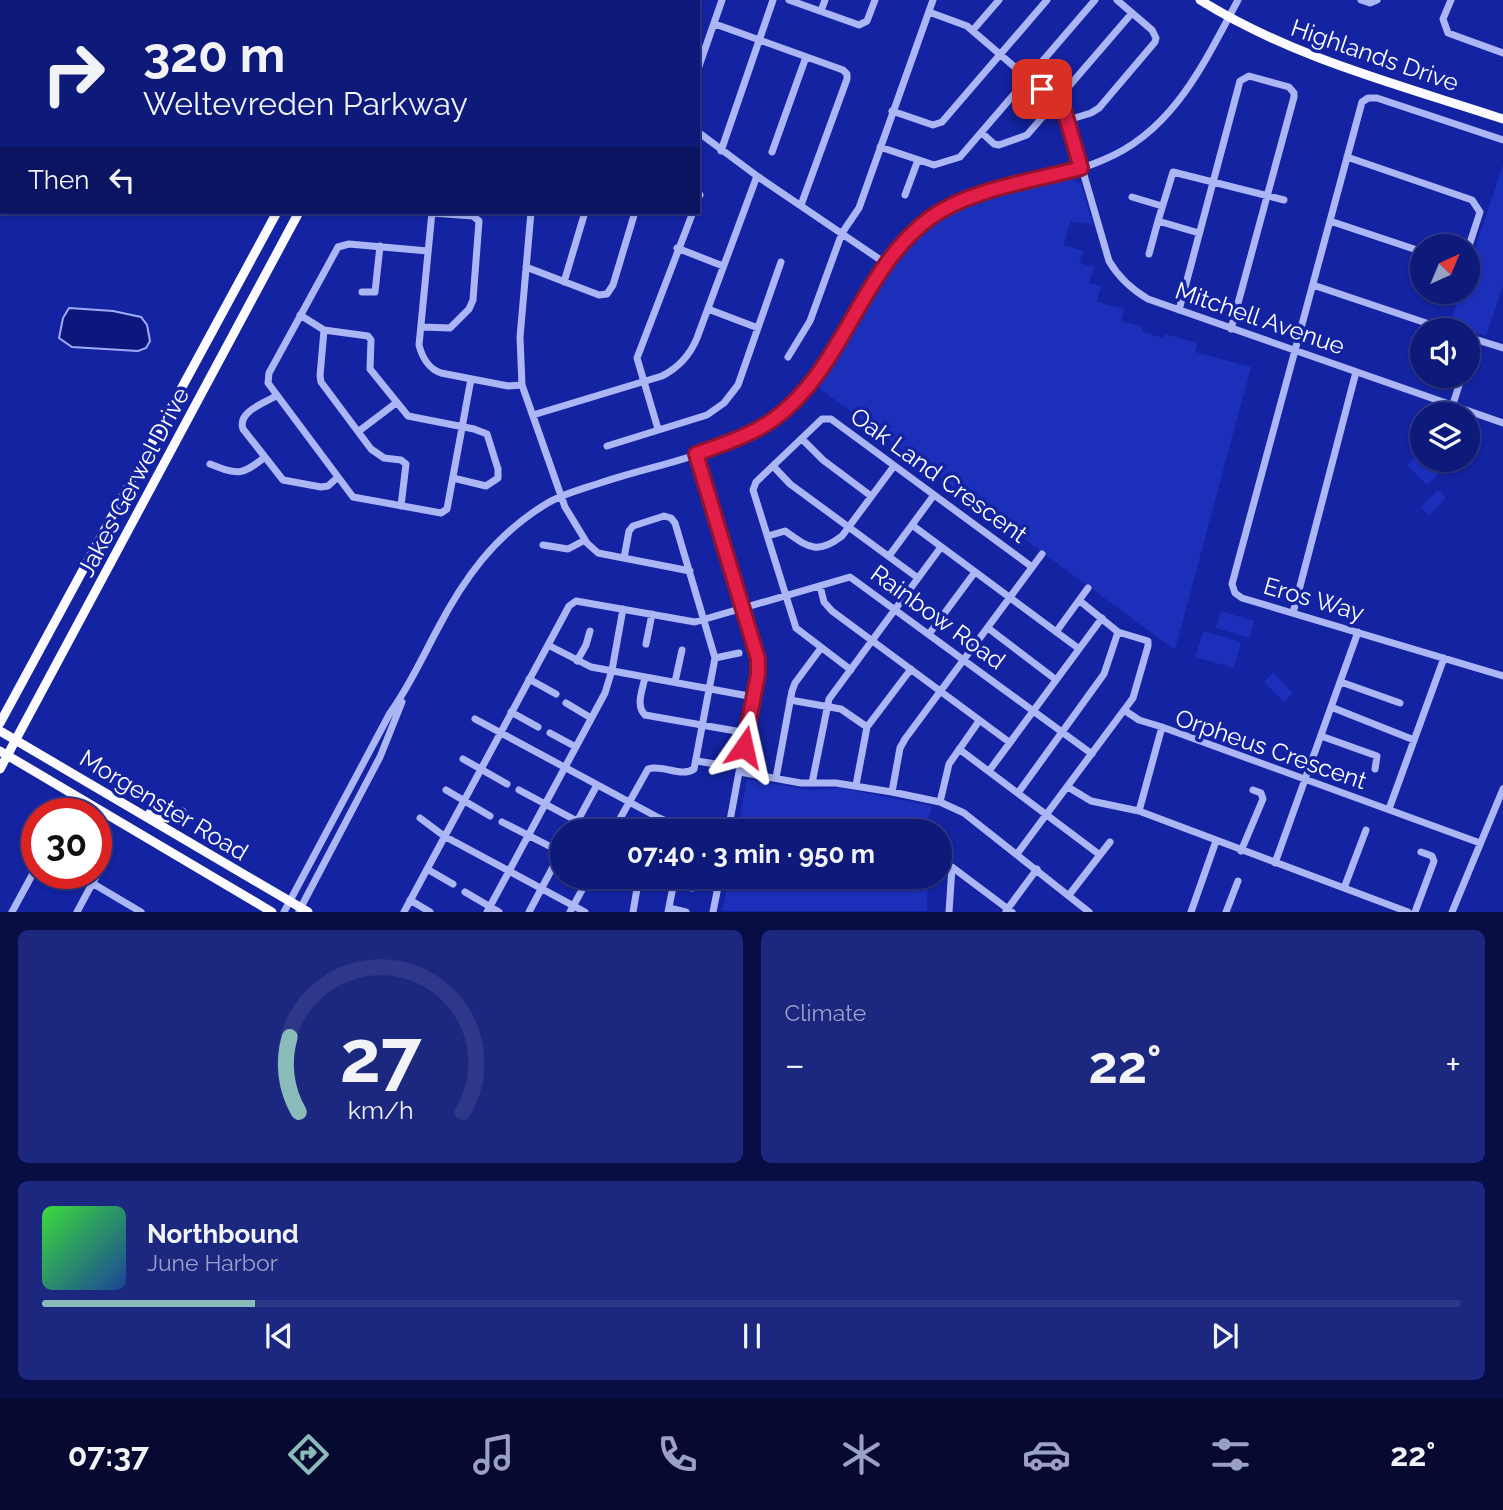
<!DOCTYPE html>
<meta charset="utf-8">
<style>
:root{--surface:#0e1a79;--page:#1c2780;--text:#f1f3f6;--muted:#9ba1c6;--line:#2e388a;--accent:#8bbbb9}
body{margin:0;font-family:Raleway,sans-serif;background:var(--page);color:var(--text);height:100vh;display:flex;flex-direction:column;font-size:26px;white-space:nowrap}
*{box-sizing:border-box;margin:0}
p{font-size:23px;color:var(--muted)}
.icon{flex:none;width:38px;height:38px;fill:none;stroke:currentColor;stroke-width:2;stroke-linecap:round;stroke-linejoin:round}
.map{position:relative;height:912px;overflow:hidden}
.details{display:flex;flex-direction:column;gap:18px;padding:18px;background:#080e43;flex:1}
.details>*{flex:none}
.guide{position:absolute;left:0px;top:0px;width:700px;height:214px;box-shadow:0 2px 5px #0004,0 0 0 2px var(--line);background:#0e1a79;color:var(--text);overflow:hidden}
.needle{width:46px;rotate:44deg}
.fabs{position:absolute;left:1410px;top:234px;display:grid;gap:14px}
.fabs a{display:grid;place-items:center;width:70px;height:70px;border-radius:50%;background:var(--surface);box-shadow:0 2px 5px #0004,0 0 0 2px var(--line);font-size:35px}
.speed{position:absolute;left:21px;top:798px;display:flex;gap:14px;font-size:35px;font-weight:700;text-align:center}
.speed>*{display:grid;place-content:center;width:91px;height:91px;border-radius:50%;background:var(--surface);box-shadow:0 2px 5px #0004,0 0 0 2px var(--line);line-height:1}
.speed .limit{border:10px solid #d22;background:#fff;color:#111}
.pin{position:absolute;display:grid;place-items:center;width:60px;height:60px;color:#fff;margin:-30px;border-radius:14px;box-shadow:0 4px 10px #0006}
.me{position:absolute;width:77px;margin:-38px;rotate:11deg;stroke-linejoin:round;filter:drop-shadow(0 0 5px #0008)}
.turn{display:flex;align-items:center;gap:24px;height:147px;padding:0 28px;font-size:32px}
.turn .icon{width:91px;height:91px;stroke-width:2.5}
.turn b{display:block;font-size:49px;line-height:60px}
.then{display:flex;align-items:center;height:66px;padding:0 28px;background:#0003;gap:14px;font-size:26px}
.big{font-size:52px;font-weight:700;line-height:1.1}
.details .card{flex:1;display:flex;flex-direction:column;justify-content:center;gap:10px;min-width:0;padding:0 24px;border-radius:10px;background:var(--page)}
.details .dial{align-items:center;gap:0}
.dial svg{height:182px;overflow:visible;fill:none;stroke:var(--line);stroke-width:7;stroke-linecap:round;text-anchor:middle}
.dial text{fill:var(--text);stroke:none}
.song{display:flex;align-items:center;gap:21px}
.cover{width:84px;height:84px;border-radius:10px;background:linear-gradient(135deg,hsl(120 70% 55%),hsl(220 70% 35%))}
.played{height:7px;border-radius:4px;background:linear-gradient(90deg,var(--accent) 15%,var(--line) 15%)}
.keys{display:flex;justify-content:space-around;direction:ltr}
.heat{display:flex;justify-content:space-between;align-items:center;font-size:38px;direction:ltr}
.details .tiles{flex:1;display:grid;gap:18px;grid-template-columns:1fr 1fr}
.card:last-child{grid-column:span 2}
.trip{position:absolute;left:550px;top:819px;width:402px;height:70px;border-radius:35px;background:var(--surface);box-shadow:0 2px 5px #0004,0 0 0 2px var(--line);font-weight:700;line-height:70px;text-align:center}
.menu{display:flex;height:112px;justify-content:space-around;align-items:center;background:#060a30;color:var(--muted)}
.menu .icon{width:49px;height:49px}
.menu .selected{color:var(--accent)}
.menu b{font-size:32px;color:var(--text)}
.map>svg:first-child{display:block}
</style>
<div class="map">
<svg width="1503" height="912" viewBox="0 0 1503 912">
<rect width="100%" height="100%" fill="#1323a1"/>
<!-- green -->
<path fill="#1b2fbb" d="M1503 165V286L1486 336 1450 324 1460 292H1468V269Z
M1069 178 1081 184 1093 225 1070 221 1064 245 1083 251 1079 263 1094 267 1089 283 1101 286 1097 302 1124 309 1121 321 1143 327 1142 332 1164 338 1165 334 1197 343 1195 352 1251 367 1175 650 816 386C855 326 892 239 960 208 992 194 1034 187 1069 178Z
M1417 454 1438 475 1427 485 1407 465Z
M1438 490 1446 498 1429 515 1421 507Z
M1221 611 1254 621 1249 638 1216 628Z
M1203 631 1241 642 1234 668 1195 657Z
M1273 673 1293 693 1284 702 1264 682Z
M747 779 809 790 841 788 932 806 925 831H737Z
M729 877H928L927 911H722Z"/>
<!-- water -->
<path fill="#0c177e" stroke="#9fabf7" stroke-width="2" d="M69 308 113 311 141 317 147 325 150 341 146 348 138 351 72 347 59 338 63 318Z"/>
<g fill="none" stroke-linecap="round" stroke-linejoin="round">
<!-- minor -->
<path stroke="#acb6f5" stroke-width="7" d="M475 0 476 2
M525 0V2
M789 0 859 25 867 21 875 0
M1361 0 1370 3 1377 0
M1451 0 1443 19 1448 33 1503 53
M619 2 620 0
M0 7 2 8
M821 11 825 0
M929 12 967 26 1061 107 1068 120 1109 261C1119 278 1131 289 1148 299L1503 423
M715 24 843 70 847 74V79L801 205
M973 30 999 0
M698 69 722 0
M892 111 933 125 942 122 1047 0
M1068 120 1091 113 1099 108 1155 42 1156 38 1152 30 1117 0
M698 132 757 176 885 263
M982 133 994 144 999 145 1027 135 1132 13
M1503 140 1377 98H1368L1362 102 1232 584 1235 593 1242 598 1503 676
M880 147 934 165 960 157 1095 0
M721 151 773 0
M772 152 806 57
M1347 157 1472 200 1480 212 1468 249
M905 195 918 160
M1132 197 1162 206
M698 199 700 195
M432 212 419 345C422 357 429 369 441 373L508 386 522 385
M531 212 520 337 522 385 565 507 587 543 598 553 690 571
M1330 221 1423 252
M1199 233 1158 221 1173 172 1284 200
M677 248 723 266
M428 251 349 244 338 247 269 373 268 383 353 497 441 513 447 509 471 379
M1149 254 1158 221
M526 267 599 295 607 294 613 285 635 212
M564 282 585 212
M1313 285 1450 331
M362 292H375L380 246
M708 309 758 328
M1179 310 1240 81 1249 76 1289 87 1294 93V97L1231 329
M300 315 324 330 368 336 371 340 370 369 408 416 474 429 487 434 498 469V478L486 486 453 478
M422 327 450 328 469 309 473 300 479 221 473 216 432 213
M324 330 320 376 321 382 371 449 384 458 401 460 406 464 401 506
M1468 337 1503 348
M788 357 810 321 842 233 859 208 933 0
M1468 358 1474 339
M276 396C264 403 237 412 243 429L283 480 321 487 328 486 338 477
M1453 404 1462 376
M533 415 662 376C678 368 690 355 697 338L757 176
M658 429 637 358 693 212
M359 431 396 403
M802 439 823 460 871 496
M607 446 707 415 724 403 738 385 781 262
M696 454 759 665 728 831
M210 464C238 475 241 476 265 457
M773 466 790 484 918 578
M912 525 1078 648
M768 536 785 531C807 546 816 556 842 536L894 466
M543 545 568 549 585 540
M889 556 934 495
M820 586 824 602 832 611 1009 742
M1293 613 1356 372
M988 628 1055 679
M1056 632 1088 588
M929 634 975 572
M646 644 652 614
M548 645 591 667 754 697
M715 658 739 653
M577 661 586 645 590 631
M851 670 796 628 753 490 756 482 822 419H831L1032 567
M645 677C643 689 635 705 645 715L736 731
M529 679 556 694
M675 682 682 650
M1341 682 1400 703
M790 700 841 709 867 727
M566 703 591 718
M1331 707 1414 740
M1124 710 1139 720 1162 727
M511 712 538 727
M475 719 659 818 690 831
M550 733 576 747
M1321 736 1377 756 1375 769
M959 749 1100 855
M463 759 507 784
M697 761 728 766
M989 771 1102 618
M740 772 801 783H836L892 792 940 802 964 813 1089 912
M776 778 792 691 795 683 821 648
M812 783 829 699 941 547
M856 785 867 727 911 669
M1068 787 1091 801 1139 811
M446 790 490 816
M519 790 577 821
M892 792 900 748 905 739 1042 554
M1018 793 1104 674 1118 632
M940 802 949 764 979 721
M1389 809 1444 658
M420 818 444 836 585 912
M29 822 37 826
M502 822 561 852
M572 831 597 785
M613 831 648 769C663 764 681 778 694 769L715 658 675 523 671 518 664 516 633 526 629 531 624 558
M652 831 659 818
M1241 851 1263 799 1261 793 1253 790
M1017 854 1133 698 1148 646V641L1118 632 1080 601
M940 863 952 867 1012 912
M1275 863 1358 632
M427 869 453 884
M92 883 141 912
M674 884 692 888
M1344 888 1366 830
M465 892 499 912
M1069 895 1110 842
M410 900 430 912
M669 908 686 912
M299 911 380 757 402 702
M1006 911 1037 869
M12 912 37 866
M77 912 99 871 100 864 96 858
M284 912 390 713C409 687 422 658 437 630 464 578 495 535 546 504 562 494 582 489 600 483 659 463 738 452 785 410 859 344 867 239 969 198 1013 185 1061 178 1103 160 1173 132 1204 63 1238 0
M404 912 569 606 576 601 695 622 850 577 1092 754
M487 912 605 693 612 670 623 609
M529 912 562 850
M570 912 589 877
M633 912 639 877
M668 912 675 877
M713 912 720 877
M949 912 952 867
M1191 912 1216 841
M1226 912 1238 881
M1408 912 1139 811 1162 727 1480 843
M1415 912 1434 861 1432 856 1421 852
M1452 912 1503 789"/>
<!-- major -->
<path stroke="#fafaff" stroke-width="9" d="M1200 0C1293 58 1400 85 1503 119
M379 2 380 0
M403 2V0
M0 723 277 212
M0 731 308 912
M0 751 272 912
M0 769 299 212
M150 813 167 818 182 812"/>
</g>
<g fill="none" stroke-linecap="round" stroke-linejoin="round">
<defs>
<path id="route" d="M744 747 758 674V659L696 454C723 444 750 436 774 419 844 368 860 270 930 218 970 189 1033 181 1081 168L1065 113 1042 89"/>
</defs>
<!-- route casing -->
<use href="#route" stroke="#92132f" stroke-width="18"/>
<!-- route -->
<use href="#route" stroke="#e11d48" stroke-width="12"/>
</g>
<g text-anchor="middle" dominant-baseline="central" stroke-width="7" stroke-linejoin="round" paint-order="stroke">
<!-- street labels -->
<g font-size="24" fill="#fff" stroke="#1323a1">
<text transform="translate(1375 55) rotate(19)">Highlands Drive</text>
<text transform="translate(1260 318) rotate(19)">Mitchell Avenue</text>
<text transform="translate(939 475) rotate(36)">Oak Land Crescent</text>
<text transform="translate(133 482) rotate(-62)">Jakes Gerwel Drive</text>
<text transform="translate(1314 599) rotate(16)">Eros Way</text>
<text transform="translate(938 617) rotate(36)">Rainbow Road</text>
<text transform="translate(1271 749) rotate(19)">Orpheus Crescent</text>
<text transform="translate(164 805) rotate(31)">Morgenster Road</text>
</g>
</g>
</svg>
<div class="fabs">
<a><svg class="needle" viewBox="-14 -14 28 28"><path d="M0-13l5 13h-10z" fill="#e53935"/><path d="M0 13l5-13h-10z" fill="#9ba1c6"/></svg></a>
<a><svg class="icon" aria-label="sound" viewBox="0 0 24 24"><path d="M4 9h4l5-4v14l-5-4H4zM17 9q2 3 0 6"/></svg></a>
<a><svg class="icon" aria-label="layers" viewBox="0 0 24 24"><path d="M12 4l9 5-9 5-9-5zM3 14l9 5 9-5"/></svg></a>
</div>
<div class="speed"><div class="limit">30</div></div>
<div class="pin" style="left:1042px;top:89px;background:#d93025"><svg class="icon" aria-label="arrive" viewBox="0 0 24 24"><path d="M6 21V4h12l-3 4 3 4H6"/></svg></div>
<svg class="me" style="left:744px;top:747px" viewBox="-20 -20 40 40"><path d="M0-17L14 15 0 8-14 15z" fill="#e11d48" stroke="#fff" stroke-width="4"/></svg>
<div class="trip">07:40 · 3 min · 950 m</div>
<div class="guide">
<div class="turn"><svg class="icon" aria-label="right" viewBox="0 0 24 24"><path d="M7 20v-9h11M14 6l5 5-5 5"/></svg><div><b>320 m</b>Weltevreden Parkway</div></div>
<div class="then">Then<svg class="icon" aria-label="left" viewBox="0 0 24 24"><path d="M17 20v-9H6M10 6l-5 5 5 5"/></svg></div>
</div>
</div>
<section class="details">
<div class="tiles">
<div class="card dial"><svg viewBox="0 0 100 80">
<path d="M14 69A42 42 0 1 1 86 69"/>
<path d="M14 69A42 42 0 0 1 10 36" stroke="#8bbbb9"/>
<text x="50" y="56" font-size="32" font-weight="700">27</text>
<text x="50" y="72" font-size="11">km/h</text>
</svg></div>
<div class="card"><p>Climate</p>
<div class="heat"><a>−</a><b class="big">22°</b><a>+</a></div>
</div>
<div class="card">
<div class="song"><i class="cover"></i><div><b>Northbound</b><p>June Harbor</p></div></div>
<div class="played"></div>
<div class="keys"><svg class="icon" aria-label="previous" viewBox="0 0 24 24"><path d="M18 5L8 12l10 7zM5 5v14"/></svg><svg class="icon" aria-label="pause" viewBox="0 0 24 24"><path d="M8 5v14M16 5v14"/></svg><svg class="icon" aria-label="next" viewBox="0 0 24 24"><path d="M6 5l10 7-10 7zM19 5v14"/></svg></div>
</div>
</div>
</section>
<nav class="menu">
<b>07:37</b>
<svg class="icon selected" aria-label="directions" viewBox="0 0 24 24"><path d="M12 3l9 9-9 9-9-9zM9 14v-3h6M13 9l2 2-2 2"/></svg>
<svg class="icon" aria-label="music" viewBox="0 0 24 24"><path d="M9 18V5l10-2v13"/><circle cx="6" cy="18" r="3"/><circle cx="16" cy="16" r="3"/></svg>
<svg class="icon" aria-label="phone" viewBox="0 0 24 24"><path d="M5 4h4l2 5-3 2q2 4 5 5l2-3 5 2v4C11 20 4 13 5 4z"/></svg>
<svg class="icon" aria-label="climate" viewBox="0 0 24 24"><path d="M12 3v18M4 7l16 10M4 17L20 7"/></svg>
<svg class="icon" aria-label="car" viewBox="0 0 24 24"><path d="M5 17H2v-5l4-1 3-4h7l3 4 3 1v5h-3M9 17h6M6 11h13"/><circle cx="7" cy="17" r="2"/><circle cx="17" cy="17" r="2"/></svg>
<svg class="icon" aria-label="filters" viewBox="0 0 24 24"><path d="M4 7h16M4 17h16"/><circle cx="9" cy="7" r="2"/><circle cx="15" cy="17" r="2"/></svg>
<b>22°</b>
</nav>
